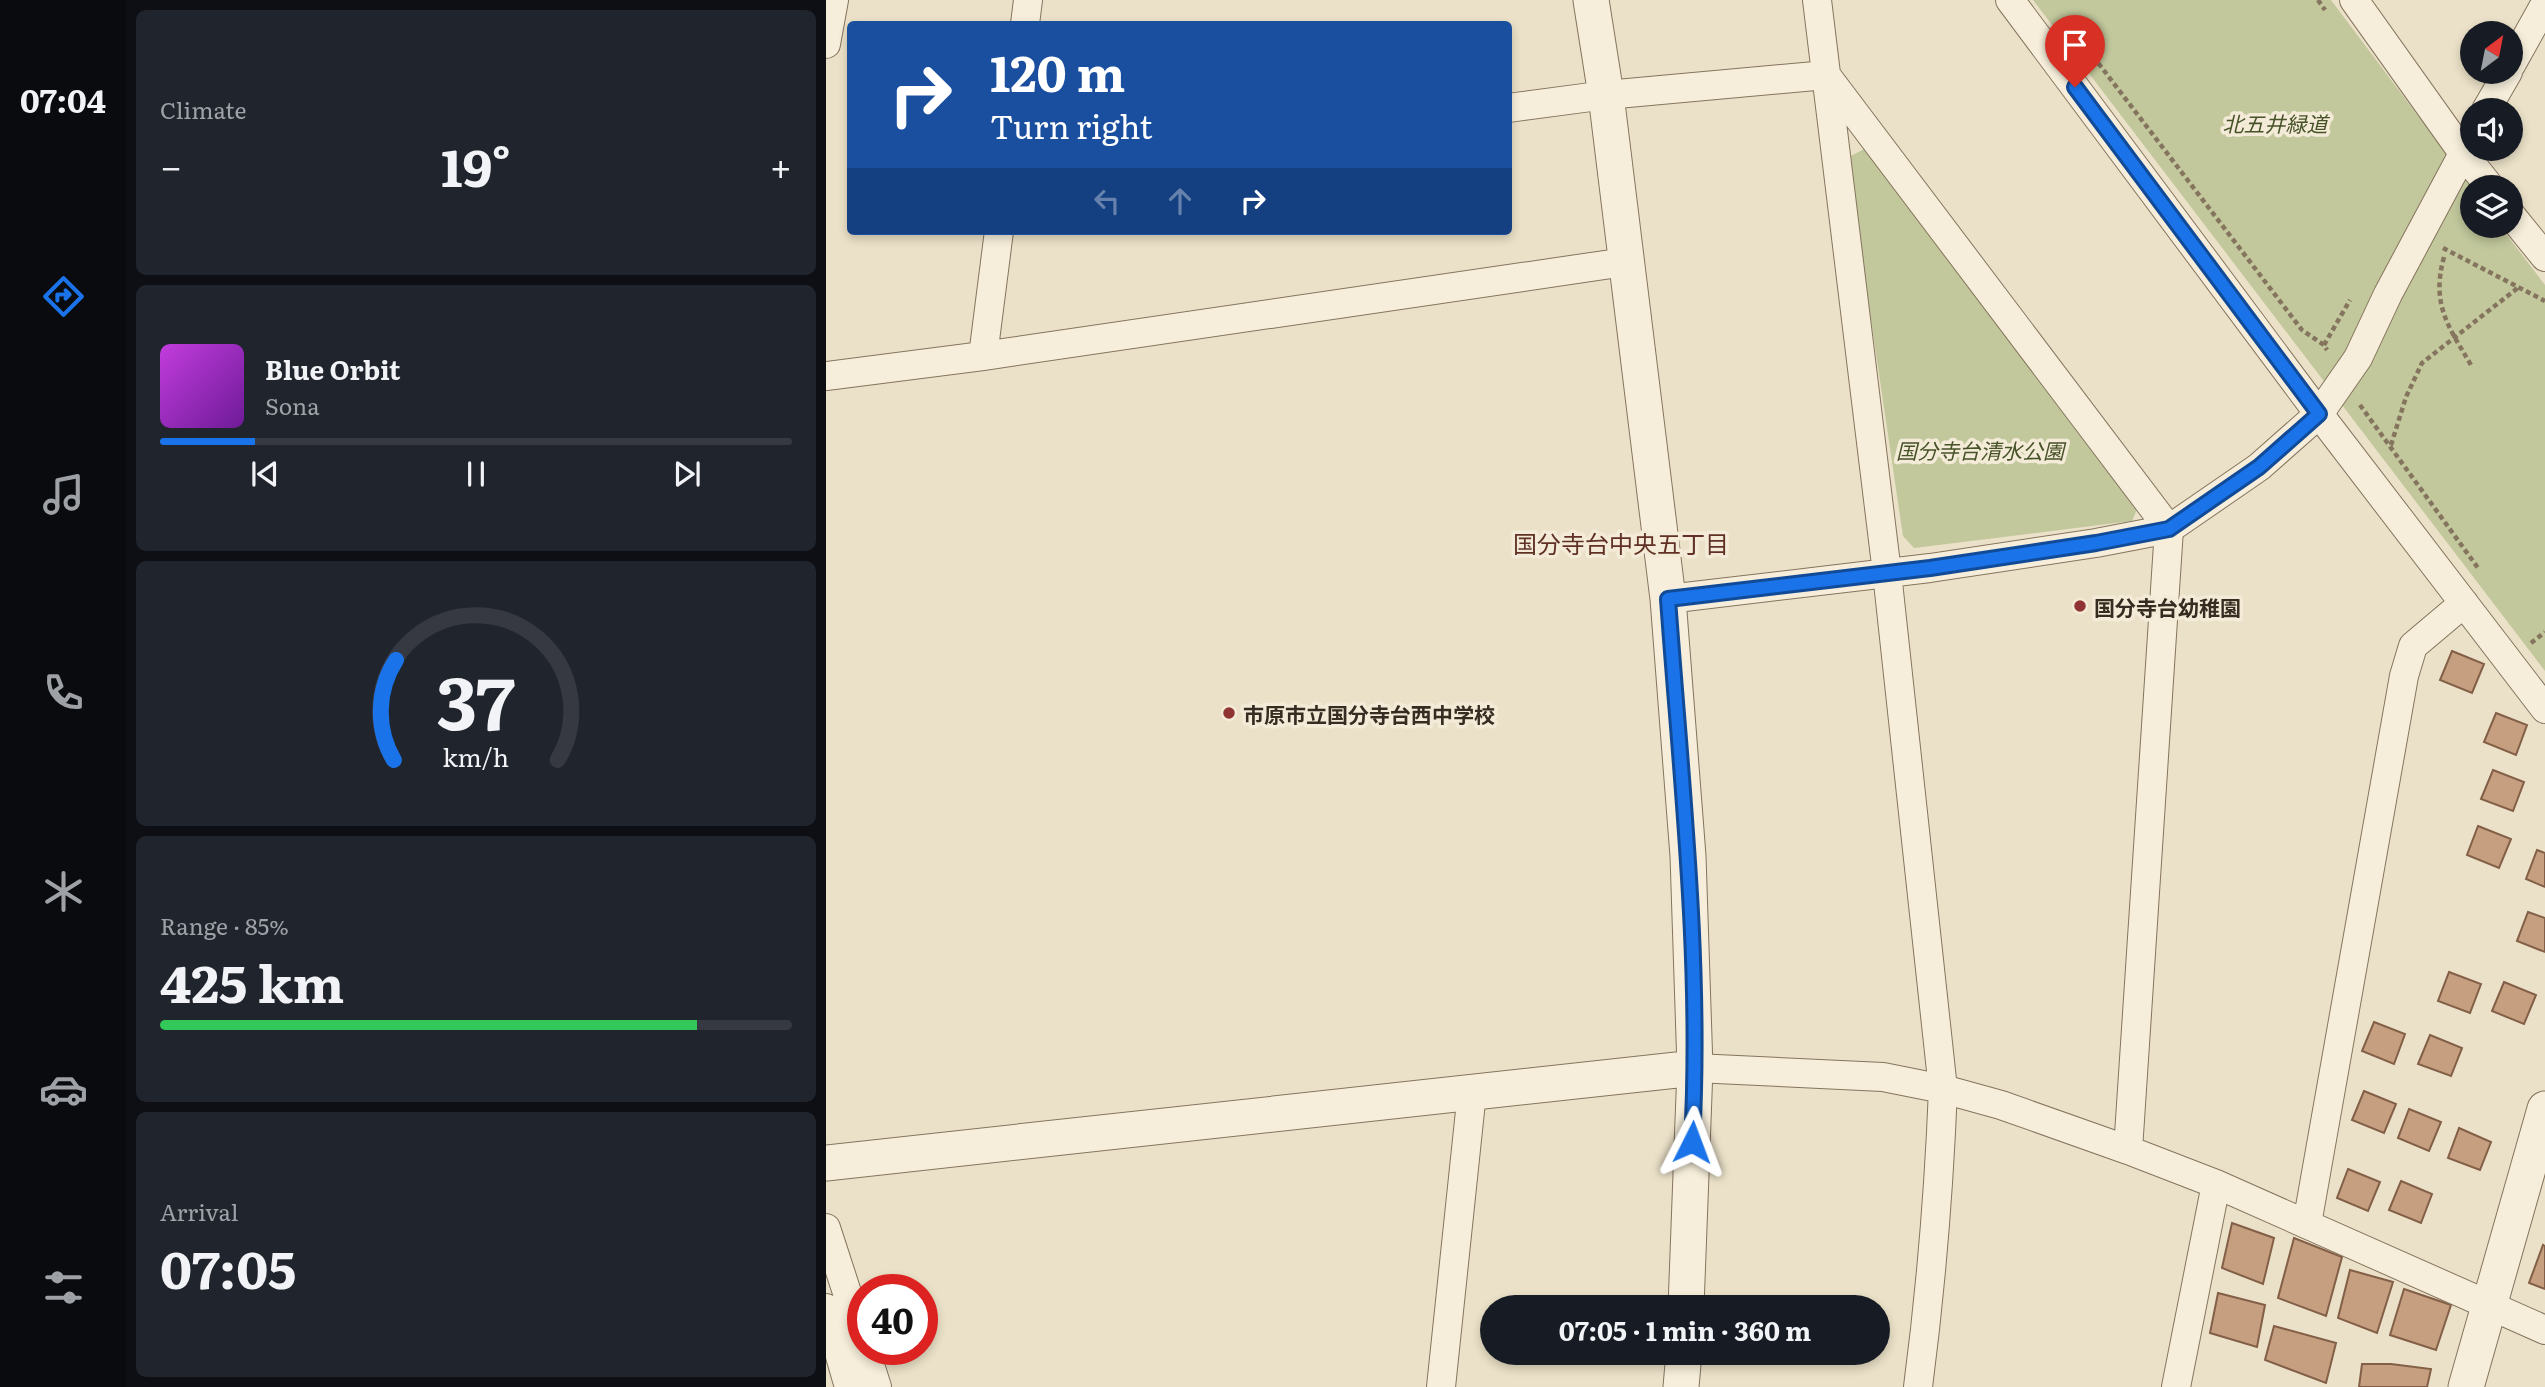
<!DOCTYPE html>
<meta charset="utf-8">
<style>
:root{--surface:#171b24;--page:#20242c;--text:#f1f3f6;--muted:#9ea1a6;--line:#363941;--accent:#1a73e8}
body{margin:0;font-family:Literata,"Noto Sans JP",serif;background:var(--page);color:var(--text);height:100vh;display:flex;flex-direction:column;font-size:26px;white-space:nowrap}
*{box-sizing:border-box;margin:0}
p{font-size:23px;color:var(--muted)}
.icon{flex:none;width:38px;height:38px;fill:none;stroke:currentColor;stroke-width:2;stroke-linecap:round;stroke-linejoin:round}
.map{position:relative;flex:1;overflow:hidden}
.drawer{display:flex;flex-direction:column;gap:10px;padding:10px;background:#0d0f14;width:700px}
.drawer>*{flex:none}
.hud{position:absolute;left:21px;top:21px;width:665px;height:214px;border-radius:7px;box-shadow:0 4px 10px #0003;background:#1a4fa0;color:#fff;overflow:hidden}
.needle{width:46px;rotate:32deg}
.fabs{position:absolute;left:1634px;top:21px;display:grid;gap:14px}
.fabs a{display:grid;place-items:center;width:63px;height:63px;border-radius:50%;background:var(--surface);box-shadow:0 4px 10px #0003;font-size:35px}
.speed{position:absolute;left:21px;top:1274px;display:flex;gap:14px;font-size:35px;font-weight:700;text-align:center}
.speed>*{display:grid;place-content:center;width:91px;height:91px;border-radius:50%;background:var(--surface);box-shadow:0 4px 10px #0003;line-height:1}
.speed .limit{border:10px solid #d22;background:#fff;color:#111}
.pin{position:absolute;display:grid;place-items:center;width:60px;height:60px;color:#fff;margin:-72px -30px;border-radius:50% 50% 50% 0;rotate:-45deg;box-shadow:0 0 7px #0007}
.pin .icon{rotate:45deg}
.me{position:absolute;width:77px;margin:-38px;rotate:3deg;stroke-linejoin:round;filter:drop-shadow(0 0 5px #0008)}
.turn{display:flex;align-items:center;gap:24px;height:147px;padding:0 28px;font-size:32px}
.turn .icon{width:91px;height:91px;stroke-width:2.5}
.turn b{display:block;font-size:49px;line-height:60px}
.lanes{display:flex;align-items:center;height:66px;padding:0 28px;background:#0003;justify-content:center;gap:35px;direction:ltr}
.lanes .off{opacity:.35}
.big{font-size:52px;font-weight:700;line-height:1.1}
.drawer .card{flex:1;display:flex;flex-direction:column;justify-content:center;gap:10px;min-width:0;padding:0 24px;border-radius:10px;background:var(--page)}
.drawer .dial{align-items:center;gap:0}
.dial svg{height:182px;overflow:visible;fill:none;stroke:var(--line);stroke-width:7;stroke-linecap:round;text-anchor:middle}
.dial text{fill:var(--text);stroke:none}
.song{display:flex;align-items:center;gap:21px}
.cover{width:84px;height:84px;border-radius:10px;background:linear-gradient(135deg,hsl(290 70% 55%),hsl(280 70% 35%))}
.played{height:7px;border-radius:4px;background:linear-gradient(90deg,var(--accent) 15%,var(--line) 15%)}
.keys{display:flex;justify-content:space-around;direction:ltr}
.heat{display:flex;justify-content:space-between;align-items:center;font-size:38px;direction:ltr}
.charge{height:10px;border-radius:5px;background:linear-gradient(90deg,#34c759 85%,var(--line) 0)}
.trip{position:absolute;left:654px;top:1295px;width:410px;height:70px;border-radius:35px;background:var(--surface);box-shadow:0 4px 10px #0003;font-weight:700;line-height:70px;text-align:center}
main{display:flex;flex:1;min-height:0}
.tab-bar{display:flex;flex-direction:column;width:126px;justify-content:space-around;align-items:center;background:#090b0e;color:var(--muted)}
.tab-bar .icon{width:49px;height:49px}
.tab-bar .current{color:var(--accent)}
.tab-bar b{font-size:32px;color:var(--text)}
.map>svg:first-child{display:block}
</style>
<main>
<nav class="tab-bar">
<b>07:04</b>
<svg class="icon current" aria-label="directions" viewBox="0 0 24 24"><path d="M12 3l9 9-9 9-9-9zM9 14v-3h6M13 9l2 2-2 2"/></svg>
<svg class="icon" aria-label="music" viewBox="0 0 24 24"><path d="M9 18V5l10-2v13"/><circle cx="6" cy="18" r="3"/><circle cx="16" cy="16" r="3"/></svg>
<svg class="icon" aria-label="phone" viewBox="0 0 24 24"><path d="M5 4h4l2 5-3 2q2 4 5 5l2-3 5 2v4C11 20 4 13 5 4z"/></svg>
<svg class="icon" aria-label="climate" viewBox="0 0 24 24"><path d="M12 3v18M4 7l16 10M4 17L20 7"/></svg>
<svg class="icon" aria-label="car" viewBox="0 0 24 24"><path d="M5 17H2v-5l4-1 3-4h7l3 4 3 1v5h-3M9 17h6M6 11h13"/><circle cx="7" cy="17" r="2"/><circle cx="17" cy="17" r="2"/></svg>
<svg class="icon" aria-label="filters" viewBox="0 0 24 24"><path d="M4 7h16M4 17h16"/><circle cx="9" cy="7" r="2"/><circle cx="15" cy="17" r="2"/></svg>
</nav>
<section class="drawer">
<div class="card"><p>Climate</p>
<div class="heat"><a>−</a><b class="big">19°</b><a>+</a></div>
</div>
<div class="card">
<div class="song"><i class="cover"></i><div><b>Blue Orbit</b><p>Sona</p></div></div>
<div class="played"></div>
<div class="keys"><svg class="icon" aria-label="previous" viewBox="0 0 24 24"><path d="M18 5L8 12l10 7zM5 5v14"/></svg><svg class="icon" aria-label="pause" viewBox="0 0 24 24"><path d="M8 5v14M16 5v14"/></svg><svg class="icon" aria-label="next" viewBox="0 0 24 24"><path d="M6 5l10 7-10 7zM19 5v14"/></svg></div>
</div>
<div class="card dial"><svg viewBox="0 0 100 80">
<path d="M14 69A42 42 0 1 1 86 69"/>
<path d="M14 69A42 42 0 0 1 15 25" stroke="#1a73e8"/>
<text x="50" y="56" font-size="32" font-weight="700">37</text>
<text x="50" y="72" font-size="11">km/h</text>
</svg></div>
<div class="card"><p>Range · 85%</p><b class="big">425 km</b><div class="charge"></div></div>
<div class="card"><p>Arrival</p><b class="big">07:05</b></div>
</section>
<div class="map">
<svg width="1719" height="1387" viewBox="0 0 1719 1387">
<rect width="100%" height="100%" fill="#ebe1c8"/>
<!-- green -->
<path fill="#c2c89c" d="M1207 0H1505L1647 189V226H1674L1719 285V671Z
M1038 149 1312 507 1306 521 1088 548 1077 536 1021 158Z"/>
<!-- building -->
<path fill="#c69f81" stroke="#825f46" stroke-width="2" d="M1626 651 1658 664 1646 693 1614 680Z
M1670 713 1701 725 1690 755 1658 742Z
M1667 770 1698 782 1687 811 1655 799Z
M1652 826 1685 839 1673 868 1641 855Z
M1711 850 1719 853V887L1700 879Z
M1702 912 1719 918V952L1691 941Z
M1623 972 1655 984 1644 1013 1612 1001Z
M1678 982 1710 995 1698 1024 1666 1011Z
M1548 1022 1579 1034 1568 1064 1536 1051Z
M1604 1035 1636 1048 1625 1076 1592 1064Z
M1538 1091 1570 1104 1558 1133 1526 1120Z
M1583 1109 1615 1122 1603 1151 1572 1138Z
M1633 1128 1665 1142 1654 1170 1622 1158Z
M1522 1169 1554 1182 1542 1211 1511 1198Z
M1575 1181 1606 1194 1595 1223 1563 1210Z
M1406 1223 1448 1238 1437 1284 1396 1268Z
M1468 1238 1516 1257 1500 1316 1452 1298Z
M1717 1245 1719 1246V1289L1703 1283Z
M1524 1270 1567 1282 1551 1333 1512 1318Z
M1578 1289 1625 1305 1610 1350 1564 1335Z
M1392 1293 1439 1305 1431 1347 1384 1333Z
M1448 1326 1510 1343 1500 1383 1439 1360Z
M1536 1364H1565L1605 1369 1601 1387H1533Z"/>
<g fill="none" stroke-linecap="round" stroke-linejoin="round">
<defs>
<path id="minor" d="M991 0 1061 573 1117 1089C1113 1189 1105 1288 1092 1387
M1184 0 1493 414 1719 709
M1528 0 1637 153 1664 187
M199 24 202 0
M0 44 8 0
M1685 65 1719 4
M682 108 780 95 1000 75 1343 529 1302 1150
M1660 110 1682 72
M1685 215 1719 257
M157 356 173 231
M0 376 157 356 799 262
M842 599 1104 568 1270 543 1343 529 1433 467 1493 414 1532 358 1562 294 1647 135
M869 1068 1057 1077 1117 1089 1175 1105 1302 1150 1390 1184 1719 1330
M1481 1224 1578 676 1587 646 1638 603
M0 1228 37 1342
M0 1308 23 1387
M39 1349 51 1387
M615 1387 646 1092
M1350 1387 1390 1184"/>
<path id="tertiary" d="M765 0 780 95 842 599 862 856 869 1068 860 1307
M0 1163 869 1068
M855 1387 858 1353
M1640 1387 1719 1109"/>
</defs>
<!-- minor casing -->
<use href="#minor" stroke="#85745e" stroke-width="30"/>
<!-- tertiary casing -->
<use href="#tertiary" stroke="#85745e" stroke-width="37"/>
<!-- path -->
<path stroke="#85745e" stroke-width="4.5" stroke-dasharray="5 3.5" stroke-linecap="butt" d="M1492 0 1499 10
M1257 43 1476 330 1498 345 1501 350
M1617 248 1719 301
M1618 257C1605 304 1622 326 1645 365
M1498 345 1524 300
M1534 405 1652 568
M1565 445 1580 397 1596 363 1693 287
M1705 643 1719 632"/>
<!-- minor -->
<use href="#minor" stroke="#f6eeda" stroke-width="28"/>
<!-- tertiary -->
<use href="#tertiary" stroke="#f6eeda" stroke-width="35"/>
</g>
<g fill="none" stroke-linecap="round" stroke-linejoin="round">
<defs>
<path id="route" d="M866 1142C876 961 855 780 842 599L1104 568 1270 543 1343 529 1433 467 1493 414 1249 87"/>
</defs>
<!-- route casing -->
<use href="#route" stroke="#114b97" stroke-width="18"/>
<!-- route -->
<use href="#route" stroke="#1a73e8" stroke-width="12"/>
</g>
<!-- markers -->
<g fill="#8f3433" stroke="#f3ebd7" stroke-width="2.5">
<circle cx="1254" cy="606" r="7"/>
<circle cx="403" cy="713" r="7"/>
</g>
<g text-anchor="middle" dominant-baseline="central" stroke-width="7" stroke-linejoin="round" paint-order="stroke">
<!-- park labels -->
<g font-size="21" font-style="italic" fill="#475229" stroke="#f3ebd7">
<text x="1449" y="122">北五井緑道</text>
<text x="1154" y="449">国分寺台清水公園</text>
</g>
<!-- poi labels -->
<g font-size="21" font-weight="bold" fill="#372c21" stroke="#f3ebd7" text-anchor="start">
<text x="1268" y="606">国分寺台幼稚園</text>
<text x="417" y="713">市原市立国分寺台西中学校</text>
</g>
<!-- quarter labels -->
<g font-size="24" fill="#603124" stroke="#f3ebd7">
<text x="795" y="542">国分寺台中央五丁目</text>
</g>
</g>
</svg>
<div class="fabs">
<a><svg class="needle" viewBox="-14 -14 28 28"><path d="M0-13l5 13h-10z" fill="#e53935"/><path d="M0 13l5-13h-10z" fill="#9ea1a6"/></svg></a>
<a><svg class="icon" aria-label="sound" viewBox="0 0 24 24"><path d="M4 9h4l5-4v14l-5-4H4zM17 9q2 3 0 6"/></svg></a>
<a><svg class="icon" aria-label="layers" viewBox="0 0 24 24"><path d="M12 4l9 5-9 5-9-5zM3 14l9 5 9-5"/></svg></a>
</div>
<div class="speed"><div class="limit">40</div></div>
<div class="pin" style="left:1249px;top:87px;background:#d93025"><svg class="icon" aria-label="arrive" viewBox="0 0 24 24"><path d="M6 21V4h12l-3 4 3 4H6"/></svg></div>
<svg class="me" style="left:866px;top:1142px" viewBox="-20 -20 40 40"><path d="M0-17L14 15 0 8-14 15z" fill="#1a73e8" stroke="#fff" stroke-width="4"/></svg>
<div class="trip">07:05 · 1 min · 360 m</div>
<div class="hud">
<div class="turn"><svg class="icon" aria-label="right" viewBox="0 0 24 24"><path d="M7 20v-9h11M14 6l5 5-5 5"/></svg><div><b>120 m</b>Turn right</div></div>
<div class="lanes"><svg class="icon off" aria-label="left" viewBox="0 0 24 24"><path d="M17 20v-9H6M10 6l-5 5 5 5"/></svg><svg class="icon off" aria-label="ahead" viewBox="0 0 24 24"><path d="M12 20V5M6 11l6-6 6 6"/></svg><svg class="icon" aria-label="right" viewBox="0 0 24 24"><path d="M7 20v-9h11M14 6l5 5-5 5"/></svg></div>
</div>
</div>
</main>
